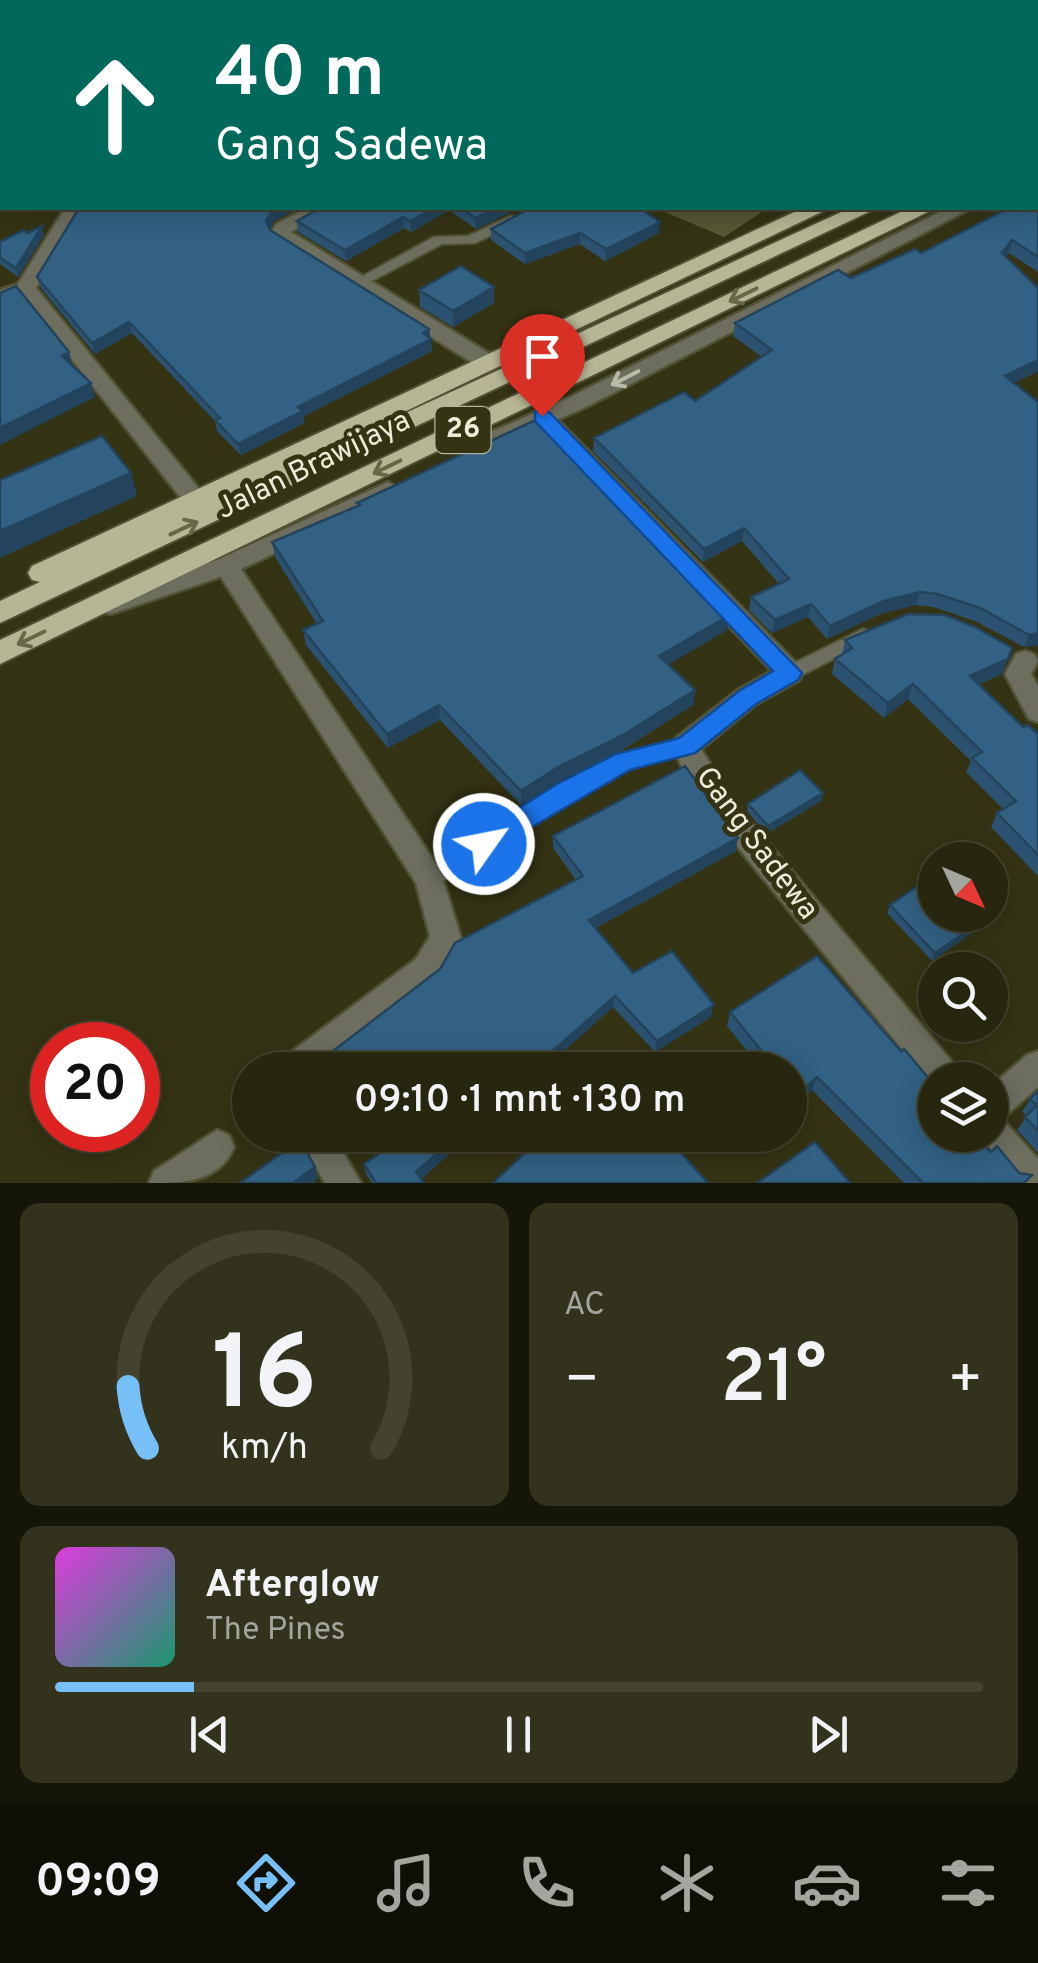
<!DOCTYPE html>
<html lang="id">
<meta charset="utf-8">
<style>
:root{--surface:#27260f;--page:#33321d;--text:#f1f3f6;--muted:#a4a59e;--line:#43432f;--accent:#76c0f7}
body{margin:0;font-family:Overpass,sans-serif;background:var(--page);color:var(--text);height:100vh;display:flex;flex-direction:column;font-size:38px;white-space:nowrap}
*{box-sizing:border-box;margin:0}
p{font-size:32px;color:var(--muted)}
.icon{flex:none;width:55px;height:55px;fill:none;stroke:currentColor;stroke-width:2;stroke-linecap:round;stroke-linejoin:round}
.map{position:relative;height:1183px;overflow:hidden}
.side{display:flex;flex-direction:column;gap:20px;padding:20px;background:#151508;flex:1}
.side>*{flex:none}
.guide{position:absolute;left:0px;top:0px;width:1040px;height:210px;box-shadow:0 5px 25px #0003,0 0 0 2px var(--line);background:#00695c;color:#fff;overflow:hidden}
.needle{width:65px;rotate:134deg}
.controls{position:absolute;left:918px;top:842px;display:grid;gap:20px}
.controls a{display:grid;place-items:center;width:90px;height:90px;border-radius:50%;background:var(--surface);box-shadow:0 5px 25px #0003,0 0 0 2px var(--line);font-size:50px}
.speed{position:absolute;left:30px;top:1022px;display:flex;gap:20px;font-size:50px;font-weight:700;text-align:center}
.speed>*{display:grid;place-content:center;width:130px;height:130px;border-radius:50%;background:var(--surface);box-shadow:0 5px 25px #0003,0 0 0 2px var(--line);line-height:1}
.speed .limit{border:15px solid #d22;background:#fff;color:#111}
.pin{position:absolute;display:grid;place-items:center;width:85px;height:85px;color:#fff;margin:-102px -42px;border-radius:50% 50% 50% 0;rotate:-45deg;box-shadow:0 0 10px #0007}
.pin .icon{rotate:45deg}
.me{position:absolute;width:110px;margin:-55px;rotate:57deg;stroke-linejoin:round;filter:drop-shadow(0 0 8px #0008)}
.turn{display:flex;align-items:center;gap:35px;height:210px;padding:0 50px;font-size:45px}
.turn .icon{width:130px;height:130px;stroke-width:2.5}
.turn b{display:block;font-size:70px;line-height:85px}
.big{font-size:75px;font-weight:600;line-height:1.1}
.side .tile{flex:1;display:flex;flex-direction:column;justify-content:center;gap:15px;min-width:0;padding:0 35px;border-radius:20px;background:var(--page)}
.side .dial{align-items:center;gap:0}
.dial svg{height:260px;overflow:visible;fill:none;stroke:var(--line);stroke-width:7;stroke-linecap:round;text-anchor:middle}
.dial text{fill:var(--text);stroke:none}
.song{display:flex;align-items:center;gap:30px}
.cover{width:120px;height:120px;border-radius:15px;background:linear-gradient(135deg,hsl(300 70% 55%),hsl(160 70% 35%))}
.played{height:10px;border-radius:5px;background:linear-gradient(90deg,var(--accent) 15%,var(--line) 15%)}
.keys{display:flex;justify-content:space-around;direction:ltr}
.heat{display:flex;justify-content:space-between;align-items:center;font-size:55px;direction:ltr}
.side .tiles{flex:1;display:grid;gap:20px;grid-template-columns:1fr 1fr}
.tile:last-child{grid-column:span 2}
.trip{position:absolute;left:232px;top:1052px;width:575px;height:100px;border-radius:50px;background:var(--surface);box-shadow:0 5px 25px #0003,0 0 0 2px var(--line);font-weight:600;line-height:100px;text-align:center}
.dock{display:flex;height:160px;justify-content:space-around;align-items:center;background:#100f06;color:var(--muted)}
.dock .icon{width:70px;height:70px}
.dock .current{color:var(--accent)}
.dock b{font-size:45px;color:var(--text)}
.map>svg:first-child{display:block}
</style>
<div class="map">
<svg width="1038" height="1183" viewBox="0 0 1038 1183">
<rect width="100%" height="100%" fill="#343314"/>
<!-- green -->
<path fill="#575634" d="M655 208H768L724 237Z"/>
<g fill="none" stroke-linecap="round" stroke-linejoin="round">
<defs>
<path id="service" d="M511 216 516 217V223L475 243 442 244 362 286 357 287 350 283 434 237 468 236Z
M863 629 869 631 872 636 869 641 796 678H784L781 673 784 668Z
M686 738 693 740 696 746 693 752 628 768 573 797 437 885 430 888 423 885 420 879 423 873 559 785 617 755Z"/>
<path id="minor" d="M65 208H84L36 288 204 495 208 501 204 507H188L22 296 0 303V290L18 284Z
M307 208H331L291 232 495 357 498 362 495 367H479L274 238 271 234 276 224Z
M542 410 550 412 799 666 803 673 799 680 756 704 701 749 734 802 958 1069 963 1080H935V1090L714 818 688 780 672 746 676 738 738 690 772 671 534 422 531 417 534 412Z
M226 557 235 560 440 870 461 938 438 979 319 1070H277L282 1059 416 959 430 936 416 883 214 566 217 560Z
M1025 651 1034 654 1038 661 1031 674 1038 686V722L1029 719 1005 674 1016 654Z
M1038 1051V1087L1002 1119 1038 1159V1183H1014L975 1135H990V1087L1027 1055Z
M217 1130 229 1135 234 1147C219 1183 182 1183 149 1183L154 1171Z
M297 1135H333L361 1183H325Z"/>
<path id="tertiary" d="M948 208H972L586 407 500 445H484L481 440 484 435 570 397Z
M388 482 400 490 396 496 235 572 111 614 102 612 98 605 102 598 217 560Z"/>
<path id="trunk" d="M803 208H830L308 458 850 208H877L0 623V601L40 582 32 580 28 573 32 566Z
M909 208H936L0 664V640Z"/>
</defs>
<!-- service casing -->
<use href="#service" stroke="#515134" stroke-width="4"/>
<!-- minor casing -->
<use href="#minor" stroke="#515134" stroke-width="5"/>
<!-- tertiary casing -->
<use href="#tertiary" stroke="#515134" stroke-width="5"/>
<!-- trunk casing -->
<use href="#trunk" stroke="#515134" stroke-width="4"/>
<!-- service -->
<use href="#service" fill="#6e6e5f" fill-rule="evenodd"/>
<!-- minor -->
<use href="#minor" fill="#6e6e5f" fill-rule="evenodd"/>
<!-- tertiary -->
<use href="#tertiary" fill="#6e6e5f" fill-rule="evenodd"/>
<!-- trunk -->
<use href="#trunk" fill="#b6b694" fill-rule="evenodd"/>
</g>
<!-- wall -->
<path fill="#2b5371" d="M1038 177V272L1009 253 1006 257 1038 288V371L1014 383 1038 402V645L1024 647 975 621 933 607 916 605 880 614 827 639 808 617 772 633 749 610 751 597 779 584 742 541 703 562 593 451 594 438 695 401 762 357 733 336 735 323 1038 208Z
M320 208H519L476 229 449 210 411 232 404 228 346 261 298 232 297 221Z
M274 221 270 230 429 329 432 351 304 416V423L241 455 217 431 215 421 132 333 95 354 41 288 37 277Z
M491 229 659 233 605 261 580 244 525 264 491 240Z
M44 235 18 277 0 264V242Z
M494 287V303L453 327 420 307 419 290Z
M357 503 730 615 727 630 668 664 695 690 693 705 622 750 557 782 521 805 440 720 388 748 306 645 303 630 317 624 275 557 272 542 358 506Z
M845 640 1002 674 979 684 1023 727 1038 734V876L991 827 997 813 1003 809 966 772 971 761 908 699 884 718 832 674 835 659 842 655Z
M823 793 821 801 766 834 747 811 748 804Z
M553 836 736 851 596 928 633 973 711 1017 655 1052 613 1007 543 1070H327L324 1058 576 880 553 848Z
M922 888 1001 912 932 961 887 913 890 905Z
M730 1012 991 1152 1026 1183H904L812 1090 793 1108 790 1105V1070H762L727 1026Z
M1038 1091V1153L1017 1130 1027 1116 1022 1112 1030 1099Z
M371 1135H471L421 1179 424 1183H372L366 1174 364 1164 382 1152Z"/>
<!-- shaded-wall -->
<path fill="#23445c" d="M277 208H300L274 221 268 232 266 221 273 210Z
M434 208H449V210L411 232 410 221Z
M496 208H519L476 229 475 218Z
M403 217 404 228 346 261 345 250Z
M660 222 659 233 605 261 606 249Z
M42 226 44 235 18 277 16 268Z
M580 233V244L525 264V253Z
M1012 240 1009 253 998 266 1002 253Z
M494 287V303L453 327V311Z
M129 322 132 333 95 354 92 343Z
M429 329 432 351 304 416V423L241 455 238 444Z
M69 352 73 367 62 356Z
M1038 360V371L1001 390 1005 376Z
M91 383 95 397 0 445V428Z
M131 473 137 496 0 558V531Z
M744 528 742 541 703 562 704 549Z
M920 592 916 605 880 614 827 639 830 626 884 601Z
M811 604 808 617 772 633 775 620Z
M730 615 727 630 658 671 659 656Z
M1038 633V645L1024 647 1029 635Z
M1012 648 1002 674 965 691 970 676Z
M913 684 908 699 884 718 888 703Z
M695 690 693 705 622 750 557 782 521 805V791L558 767Z
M439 705 440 720 388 748 387 734Z
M823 793 821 801 766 834 768 826Z
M738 838 736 851 588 932 589 920Z
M1005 905 1001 912 932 961 935 953Z
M615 996 613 1007 543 1070H531Z
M714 1005 711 1017 655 1052 657 1041Z
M817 1077 812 1090 793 1108 797 1095Z
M458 1135H471L417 1183 416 1172Z
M315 1167 318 1179 313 1183H293Z"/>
<!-- building -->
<path fill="#326183" stroke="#23445c" stroke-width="2.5" d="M0 0H1038V54V2H2V37L0 25Z
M2 39V147L0 148V41Z
M1038 177V257L1012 240 1002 253 1038 288V360L1005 376 1038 402V633L1029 635 980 608 937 594 920 592 884 601 830 626 811 604 775 620 751 597 789 579 744 528 704 549 594 438 684 392 695 401 772 350 735 323 838 270 851 278 915 249 921 253 1009 208H1038Z
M79 208H277L273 210 266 221 270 230 429 329 423 333 431 339 298 407 303 411 238 444 215 420 220 418 129 322 92 343 37 277Z
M320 208H434L410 221 403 217 345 250 297 221Z
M461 208H496L475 218Z
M531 208H640L660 222 606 249 580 233 525 253 491 229Z
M42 226 16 268 0 258V242L24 230 27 233Z
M461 266 494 287 453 311 419 290Z
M16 286 69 352 62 356 91 383 0 428V293Z
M540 418 730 615 659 656 695 690 623 735 558 767 521 791 439 705 387 734 303 630 323 621 272 542 360 505 357 503Z
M102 436 131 473 0 531V480Z
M908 614 945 615 975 627 1012 648 1008 659 970 676 1023 727 1028 725 1038 734V855L997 813 1016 801 972 758 982 752 913 684 888 703 835 659 852 648 845 640Z
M685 766 738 838 589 920 633 973 672 951 714 1005 657 1041 615 996 531 1070H332L324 1058 440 969 455 943 583 876 553 836Z
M800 770 823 793 768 826 748 804Z
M935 877V915H990V893L1005 905 935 953 890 905 919 885 922 888Z
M817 956 901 1051 904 1049 935 1086V1135H976L991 1152 997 1146 1019 1173 1032 1175 1024 1183H923L817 1077 797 1095 790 1086V1070H777L730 1012Z
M1038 1091V1131L1025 1117 1037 1105 1030 1099Z
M376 1135H458L416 1172 424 1183H376L364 1164 386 1149Z
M544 1135H665L708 1183H493Z
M300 1140 315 1167 293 1183H240Z
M815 1142 850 1183H757Z"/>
<!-- one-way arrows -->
<defs><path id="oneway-shaft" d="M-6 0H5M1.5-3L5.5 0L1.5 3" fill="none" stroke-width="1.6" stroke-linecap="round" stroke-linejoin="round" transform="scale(2.5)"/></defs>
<g stroke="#686747">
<use href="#oneway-shaft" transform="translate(743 295) rotate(154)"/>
<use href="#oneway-shaft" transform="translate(387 467) rotate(154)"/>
<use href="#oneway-shaft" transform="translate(184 528) rotate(-25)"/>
<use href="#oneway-shaft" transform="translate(31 638) rotate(154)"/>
</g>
<use stroke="#babaa8" href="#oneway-shaft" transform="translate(625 378) rotate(153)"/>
<!-- route -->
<path fill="#1a73e8" stroke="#114b97" stroke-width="2.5" d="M542 410 549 412 802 673 798 680 756 704 695 753 630 770 484 855 475 852 471 844 475 836 557 784 616 754 679 738 739 691 773 671 535 421V412Z"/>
<g text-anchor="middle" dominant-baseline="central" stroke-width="10" stroke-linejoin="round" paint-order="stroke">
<!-- shield labels -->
<rect fill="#343314" stroke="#b5b49e" stroke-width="2.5" x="435.5" y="407" width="55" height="46" rx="8"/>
<g font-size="28" font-weight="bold" fill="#ececd9">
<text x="463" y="430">26</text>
</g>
<!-- street labels -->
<g font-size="30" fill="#ececd9" stroke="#343314">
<text transform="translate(314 466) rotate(-26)">Jalan Brawijaya</text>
<text transform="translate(756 844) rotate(53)">Gang Sadewa</text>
</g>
</g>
</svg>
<div class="controls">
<a><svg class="needle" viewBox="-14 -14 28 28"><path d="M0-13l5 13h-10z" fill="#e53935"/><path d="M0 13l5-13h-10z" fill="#a4a59e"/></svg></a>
<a><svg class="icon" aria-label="search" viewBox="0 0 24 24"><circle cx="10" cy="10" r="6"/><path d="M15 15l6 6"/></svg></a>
<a><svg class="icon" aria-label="layers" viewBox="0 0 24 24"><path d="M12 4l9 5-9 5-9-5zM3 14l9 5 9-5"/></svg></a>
</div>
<div class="speed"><div class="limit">20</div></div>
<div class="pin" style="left:542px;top:416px;background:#d93025"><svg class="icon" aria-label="arrive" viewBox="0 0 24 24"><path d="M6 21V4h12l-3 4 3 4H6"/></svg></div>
<svg class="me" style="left:484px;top:844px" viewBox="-20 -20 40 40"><circle r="17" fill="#1a73e8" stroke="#fff" stroke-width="3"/><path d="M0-11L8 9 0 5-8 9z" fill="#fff"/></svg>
<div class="trip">09:10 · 1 mnt · 130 m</div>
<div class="guide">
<div class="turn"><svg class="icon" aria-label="ahead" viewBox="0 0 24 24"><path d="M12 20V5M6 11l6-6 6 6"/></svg><div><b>40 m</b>Gang Sadewa</div></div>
</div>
</div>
<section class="side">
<div class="tiles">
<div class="tile dial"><svg viewBox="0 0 100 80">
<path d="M14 69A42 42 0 1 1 86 69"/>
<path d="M14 69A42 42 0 0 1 8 50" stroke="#76c0f7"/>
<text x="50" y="56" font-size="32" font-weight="700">16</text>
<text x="50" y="72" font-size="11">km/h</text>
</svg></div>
<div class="tile"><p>AC</p>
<div class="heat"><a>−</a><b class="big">21°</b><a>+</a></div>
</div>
<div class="tile">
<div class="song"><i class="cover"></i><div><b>Afterglow</b><p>The Pines</p></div></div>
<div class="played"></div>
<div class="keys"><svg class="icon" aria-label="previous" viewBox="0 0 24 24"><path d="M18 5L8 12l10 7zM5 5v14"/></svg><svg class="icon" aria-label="pause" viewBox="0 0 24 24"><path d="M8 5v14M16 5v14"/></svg><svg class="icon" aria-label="next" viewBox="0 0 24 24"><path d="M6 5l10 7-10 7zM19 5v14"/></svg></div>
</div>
</div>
</section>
<nav class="dock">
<b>09:09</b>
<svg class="icon current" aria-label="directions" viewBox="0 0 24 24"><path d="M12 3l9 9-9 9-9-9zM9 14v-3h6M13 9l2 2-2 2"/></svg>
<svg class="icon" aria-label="music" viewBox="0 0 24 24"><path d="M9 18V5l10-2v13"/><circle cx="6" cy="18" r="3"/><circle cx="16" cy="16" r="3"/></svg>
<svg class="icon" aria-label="phone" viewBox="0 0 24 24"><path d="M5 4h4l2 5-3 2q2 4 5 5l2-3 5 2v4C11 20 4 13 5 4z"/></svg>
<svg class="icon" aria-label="climate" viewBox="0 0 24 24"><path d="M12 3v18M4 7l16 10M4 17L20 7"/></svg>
<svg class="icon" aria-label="car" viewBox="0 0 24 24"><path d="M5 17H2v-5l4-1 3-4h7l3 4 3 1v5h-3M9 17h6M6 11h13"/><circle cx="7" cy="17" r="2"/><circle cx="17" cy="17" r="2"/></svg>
<svg class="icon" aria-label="filters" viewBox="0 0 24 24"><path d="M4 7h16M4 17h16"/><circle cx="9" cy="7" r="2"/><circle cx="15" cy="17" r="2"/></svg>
</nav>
